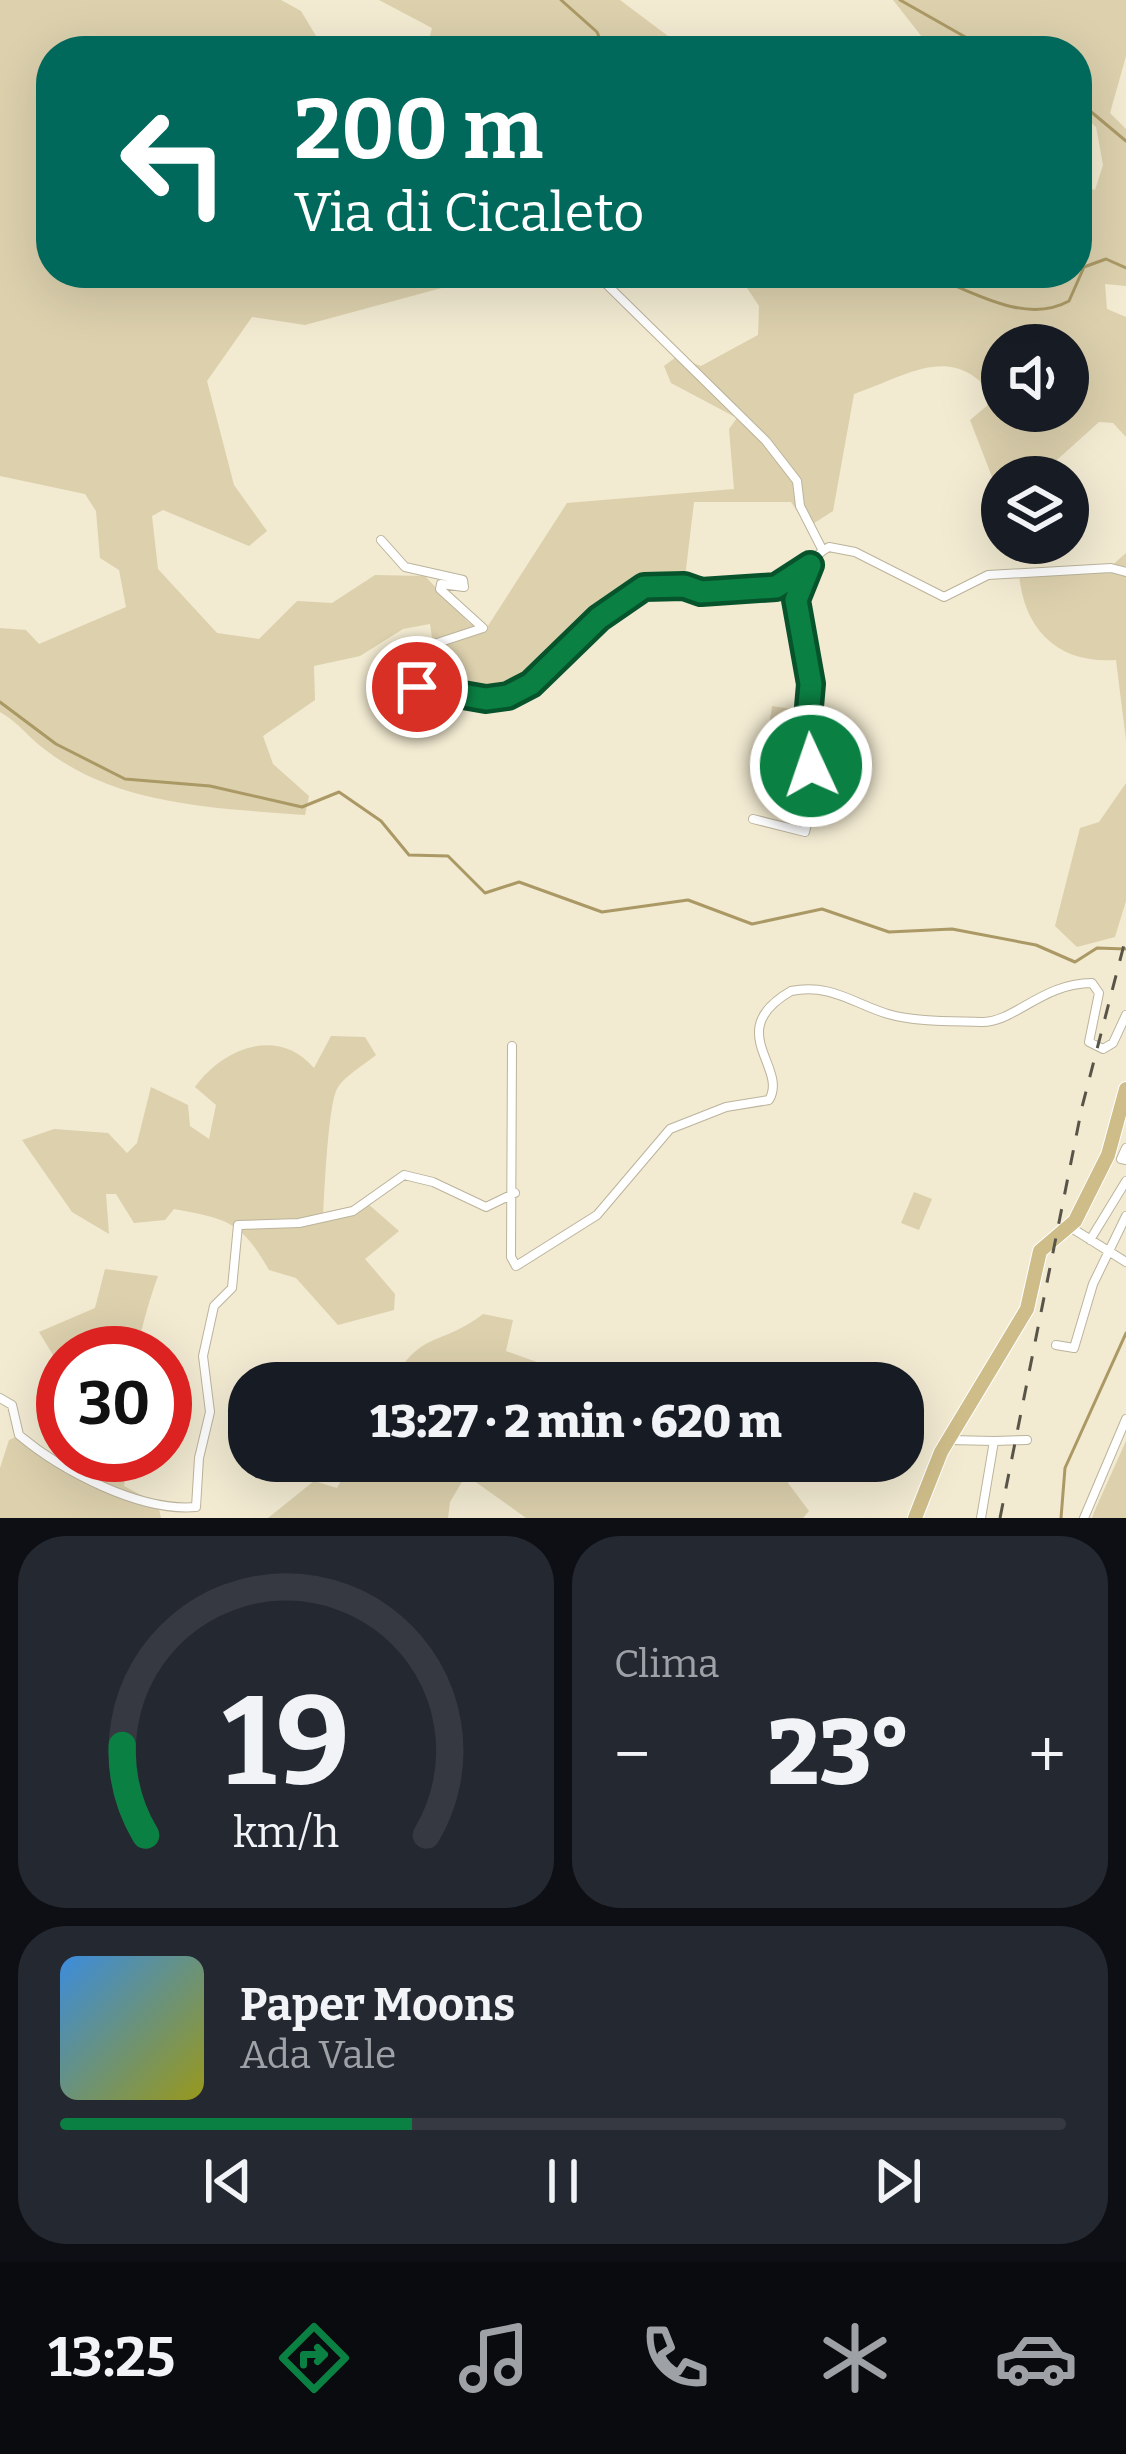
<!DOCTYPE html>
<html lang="it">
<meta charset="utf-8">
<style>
:root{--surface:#171b24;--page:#242831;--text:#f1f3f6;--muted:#9ea1a6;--line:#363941;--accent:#0b8043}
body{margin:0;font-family:Bitter,serif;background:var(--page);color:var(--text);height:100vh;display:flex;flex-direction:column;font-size:45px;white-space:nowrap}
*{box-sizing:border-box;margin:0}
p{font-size:39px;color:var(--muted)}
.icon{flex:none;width:66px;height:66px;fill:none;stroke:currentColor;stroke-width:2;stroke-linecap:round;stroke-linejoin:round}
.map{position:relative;height:1518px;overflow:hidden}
.panel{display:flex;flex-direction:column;gap:18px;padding:18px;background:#0d0f14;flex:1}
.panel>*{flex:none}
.guide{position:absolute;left:36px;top:36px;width:1056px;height:252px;border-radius:48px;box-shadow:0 12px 48px #0002;background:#00695c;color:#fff;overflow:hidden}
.controls{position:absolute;left:981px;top:324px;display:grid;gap:24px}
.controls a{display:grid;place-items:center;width:108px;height:108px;border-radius:50%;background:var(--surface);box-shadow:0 12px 48px #0002;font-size:60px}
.speed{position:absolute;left:36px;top:1326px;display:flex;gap:24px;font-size:60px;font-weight:700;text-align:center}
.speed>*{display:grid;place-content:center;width:156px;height:156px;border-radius:50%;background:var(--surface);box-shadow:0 12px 48px #0002;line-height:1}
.speed .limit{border:18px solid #d22;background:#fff;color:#111}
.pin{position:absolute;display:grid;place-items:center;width:102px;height:102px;color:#fff;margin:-51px;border:6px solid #fff;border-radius:50%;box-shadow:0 3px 12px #0007}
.me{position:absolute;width:132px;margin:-66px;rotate:357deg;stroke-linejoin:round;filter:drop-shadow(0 0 9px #0008)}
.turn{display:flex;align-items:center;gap:42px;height:252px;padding:0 60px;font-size:54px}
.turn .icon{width:156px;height:156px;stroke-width:2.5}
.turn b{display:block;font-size:84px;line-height:102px}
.big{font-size:90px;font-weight:800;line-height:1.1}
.panel .card{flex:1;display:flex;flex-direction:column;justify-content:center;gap:18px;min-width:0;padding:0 42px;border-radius:48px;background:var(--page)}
.panel .dial{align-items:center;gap:0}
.dial svg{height:312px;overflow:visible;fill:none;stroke:var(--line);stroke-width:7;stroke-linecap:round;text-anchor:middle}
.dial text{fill:var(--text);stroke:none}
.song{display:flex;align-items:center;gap:36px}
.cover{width:144px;height:144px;border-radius:18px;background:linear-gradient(135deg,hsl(210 70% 55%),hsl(60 70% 35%))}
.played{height:12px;border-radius:6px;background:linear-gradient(90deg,var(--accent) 35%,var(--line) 35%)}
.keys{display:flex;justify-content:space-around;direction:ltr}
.heat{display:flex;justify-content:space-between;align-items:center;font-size:66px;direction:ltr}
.panel .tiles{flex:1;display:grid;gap:18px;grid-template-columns:1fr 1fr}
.card:last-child{grid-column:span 2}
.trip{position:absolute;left:228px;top:1362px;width:696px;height:120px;border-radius:48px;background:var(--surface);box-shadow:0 12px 48px #0002;font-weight:800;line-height:120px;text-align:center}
.tabs{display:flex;height:192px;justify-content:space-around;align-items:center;background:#090b0e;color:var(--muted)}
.tabs .icon{width:84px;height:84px}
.tabs .on{color:var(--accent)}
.tabs b{font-size:54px;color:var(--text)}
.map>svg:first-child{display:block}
</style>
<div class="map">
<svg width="1126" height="1518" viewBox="0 0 1126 1518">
<rect width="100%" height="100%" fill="#f2ead1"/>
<!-- green -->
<path fill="#dcd0ad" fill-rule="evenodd" d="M0 0H281L301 11 316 36 333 41 341 51H51V273H227L246 282 253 273H462L449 286 305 325 252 317 207 381 234 485 267 531 249 546 163 510 152 516 158 569 217 633 259 639 297 601 332 603 375 575 425 576 469 623 486 629 567 503 734 489 729 429 737 418 671 383 664 366 676 357 701 366 758 335 759 306 737 273H1077V185L1095 190 1103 165 1096 127 1077 111V51H942L926 42 893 0H1126V56L1110 113 1126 129V286L1105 284 1107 309 1126 317V437L1113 423 1099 422 1038 477H1002L999 495 970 420 995 399C955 340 909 375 854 394L833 511 808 527 791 502H694L684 586 644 587 599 618 531 684 486 699 439 689 430 624 403 629 360 656 314 666 315 700 263 736 273 764 309 796 305 815C216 808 116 806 43 748 27 736 18 722 0 712V628L26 630 39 644 126 607 119 570 100 558 96 511 85 494 0 476ZM1002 345H1068V411H1002Z
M379 0H620L688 51H426L432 28Z
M1126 553V740L1116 660C1059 664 1024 631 1019 574L1108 569Z
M772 706 792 709 787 745 767 742Z
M1126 783V901L1115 937 1077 947 1055 926 1080 828 1099 822Z
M331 1036 365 1037 376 1055C364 1065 346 1075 338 1087 328 1100 324 1200 323 1221L367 1203 399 1231 365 1259 395 1294 394 1310 338 1325 296 1278 269 1270C241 1221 228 1219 174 1209L165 1220 134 1223 116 1194H106L109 1234 72 1212 22 1140 54 1129 108 1133 127 1153 137 1143 151 1087 188 1105 190 1126 209 1139 216 1105 195 1087C223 1048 278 1026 314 1068Z
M914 1192 932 1199 919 1230 901 1223Z
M105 1269 158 1276C152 1292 137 1339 139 1353H63V1439L48 1432 45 1386 53 1355 39 1332 95 1308Z
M483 1314 513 1320 506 1351 596 1383H392C420 1330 440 1347 483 1314Z
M16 1437 72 1470 89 1462 87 1455H129L124 1486 158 1504 161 1518H0V1468L9 1440Z
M1126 1441V1518H1092L1095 1510Z
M352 1461H787L788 1483 809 1511 803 1518H526L466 1475 450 1502 448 1518H268L314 1481 337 1488Z"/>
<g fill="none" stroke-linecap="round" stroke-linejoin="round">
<!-- stream -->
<path stroke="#ab9965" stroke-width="3" d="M561 0 597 32 605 51
M900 0 990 51
M1077 100 1126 141
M925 273C968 289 1024 326 1069 301L1084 267 1106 259 1126 268
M0 702 56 744 125 779 210 786 302 807 339 792 381 821 409 855 448 856 485 893 519 882 602 912 688 900 752 924 822 909 889 932 952 929 1036 945 1075 962 1097 948 1126 949
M1061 1518 1065 1468 1126 1333"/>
<defs>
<path id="minor" d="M595 273 766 441 797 481 800 506 822 549
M381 540 405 567 463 580 464 587 441 584 440 589 483 628 413 651 405 660V679C417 689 433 688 449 691 559 714 558 624 642 589 662 580 685 592 705 592 721 591 765 589 779 587 801 582 810 556 829 547L855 552 944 597 988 575 1111 568 1126 572
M753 819 805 832 819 774 804 763 811 684 796 600 807 571
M512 1046 511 1257 516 1266 597 1215 670 1129 726 1107 769 1100C789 1067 722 1031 791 991 831 983 854 1004 888 1014 915 1022 952 1021 981 1022 1014 1023 1042 983 1092 983L1099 993 1089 1042 1103 1049 1113 1043 1126 1015
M1126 1148 1121 1159 1126 1160
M1070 1227 1126 1262
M1090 1240 1126 1181
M1056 1345 1074 1348 1093 1284 1126 1216
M0 1398 12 1405 19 1435C62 1471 140 1512 196 1507L199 1458 210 1412 203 1356 214 1306 232 1288 238 1225 299 1223 353 1211 404 1175 433 1182 486 1207 515 1193
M950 1440 994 1441 981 1518
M994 1441 1027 1440
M1084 1518 1126 1419"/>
<path id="primary" d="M915 1518 941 1452 1027 1309 1040 1251 1075 1221 1108 1155 1126 1089"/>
</defs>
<!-- minor casing -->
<use href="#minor" stroke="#bbb39b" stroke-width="10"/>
<!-- primary casing -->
<use href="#primary" stroke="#fff" stroke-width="16"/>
<!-- minor -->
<use href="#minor" stroke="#fff" stroke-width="8"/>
<!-- primary -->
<use href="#primary" stroke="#cebd89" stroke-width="14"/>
<!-- rail -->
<path stroke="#585448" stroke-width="3" stroke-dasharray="15 15" stroke-linecap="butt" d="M1000 1518 1082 1107 1126 937"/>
</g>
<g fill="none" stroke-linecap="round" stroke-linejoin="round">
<defs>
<path id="route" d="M417 687 486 699 508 696 531 684 599 618 644 587 684 586 701 592 776 587 810 565 796 600 811 684 804 764 811 766"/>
</defs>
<!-- route casing -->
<use href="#route" stroke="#07532c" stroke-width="30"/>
<!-- route -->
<use href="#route" stroke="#0b8043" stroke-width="21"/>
</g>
</svg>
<div class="controls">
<a><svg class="icon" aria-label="sound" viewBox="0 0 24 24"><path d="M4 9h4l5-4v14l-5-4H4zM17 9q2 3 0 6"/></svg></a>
<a><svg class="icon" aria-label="layers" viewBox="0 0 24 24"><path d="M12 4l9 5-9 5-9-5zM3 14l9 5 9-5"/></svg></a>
</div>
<div class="speed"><div class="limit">30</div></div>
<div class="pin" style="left:417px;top:687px;background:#d93025"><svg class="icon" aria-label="arrive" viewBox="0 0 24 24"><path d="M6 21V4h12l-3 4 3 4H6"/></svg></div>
<svg class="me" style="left:811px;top:766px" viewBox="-20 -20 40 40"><circle r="17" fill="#0b8043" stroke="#fff" stroke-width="3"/><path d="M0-11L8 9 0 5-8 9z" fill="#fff"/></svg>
<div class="trip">13:27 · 2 min · 620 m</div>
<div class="guide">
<div class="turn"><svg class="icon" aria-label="left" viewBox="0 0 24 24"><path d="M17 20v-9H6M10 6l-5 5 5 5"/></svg><div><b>200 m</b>Via di Cicaleto</div></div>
</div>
</div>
<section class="panel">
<div class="tiles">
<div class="card dial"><svg viewBox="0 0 100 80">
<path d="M14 69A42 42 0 1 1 86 69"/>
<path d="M14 69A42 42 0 0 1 8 46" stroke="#0b8043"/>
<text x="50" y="56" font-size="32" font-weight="700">19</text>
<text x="50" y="72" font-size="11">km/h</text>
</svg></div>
<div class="card"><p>Clima</p>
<div class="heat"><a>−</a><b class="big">23°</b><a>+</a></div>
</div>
<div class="card">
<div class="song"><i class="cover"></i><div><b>Paper Moons</b><p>Ada Vale</p></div></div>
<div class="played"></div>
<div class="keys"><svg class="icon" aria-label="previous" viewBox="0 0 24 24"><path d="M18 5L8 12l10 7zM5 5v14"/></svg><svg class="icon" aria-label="pause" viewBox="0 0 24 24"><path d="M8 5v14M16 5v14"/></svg><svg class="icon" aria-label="next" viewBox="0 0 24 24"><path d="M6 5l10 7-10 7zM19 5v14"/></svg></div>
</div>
</div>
</section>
<nav class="tabs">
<b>13:25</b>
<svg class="icon on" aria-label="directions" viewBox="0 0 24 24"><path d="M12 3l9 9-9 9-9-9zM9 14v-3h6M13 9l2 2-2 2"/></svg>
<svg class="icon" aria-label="music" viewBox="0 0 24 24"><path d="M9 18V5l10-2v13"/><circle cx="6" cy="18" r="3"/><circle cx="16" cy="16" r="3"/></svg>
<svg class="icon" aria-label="phone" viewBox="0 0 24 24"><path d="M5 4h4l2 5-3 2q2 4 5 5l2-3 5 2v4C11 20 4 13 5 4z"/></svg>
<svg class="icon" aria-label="climate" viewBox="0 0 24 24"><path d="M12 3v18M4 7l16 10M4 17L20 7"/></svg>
<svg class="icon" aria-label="car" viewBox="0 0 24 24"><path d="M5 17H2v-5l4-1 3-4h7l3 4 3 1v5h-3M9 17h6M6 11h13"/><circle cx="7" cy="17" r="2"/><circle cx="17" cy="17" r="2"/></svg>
</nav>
